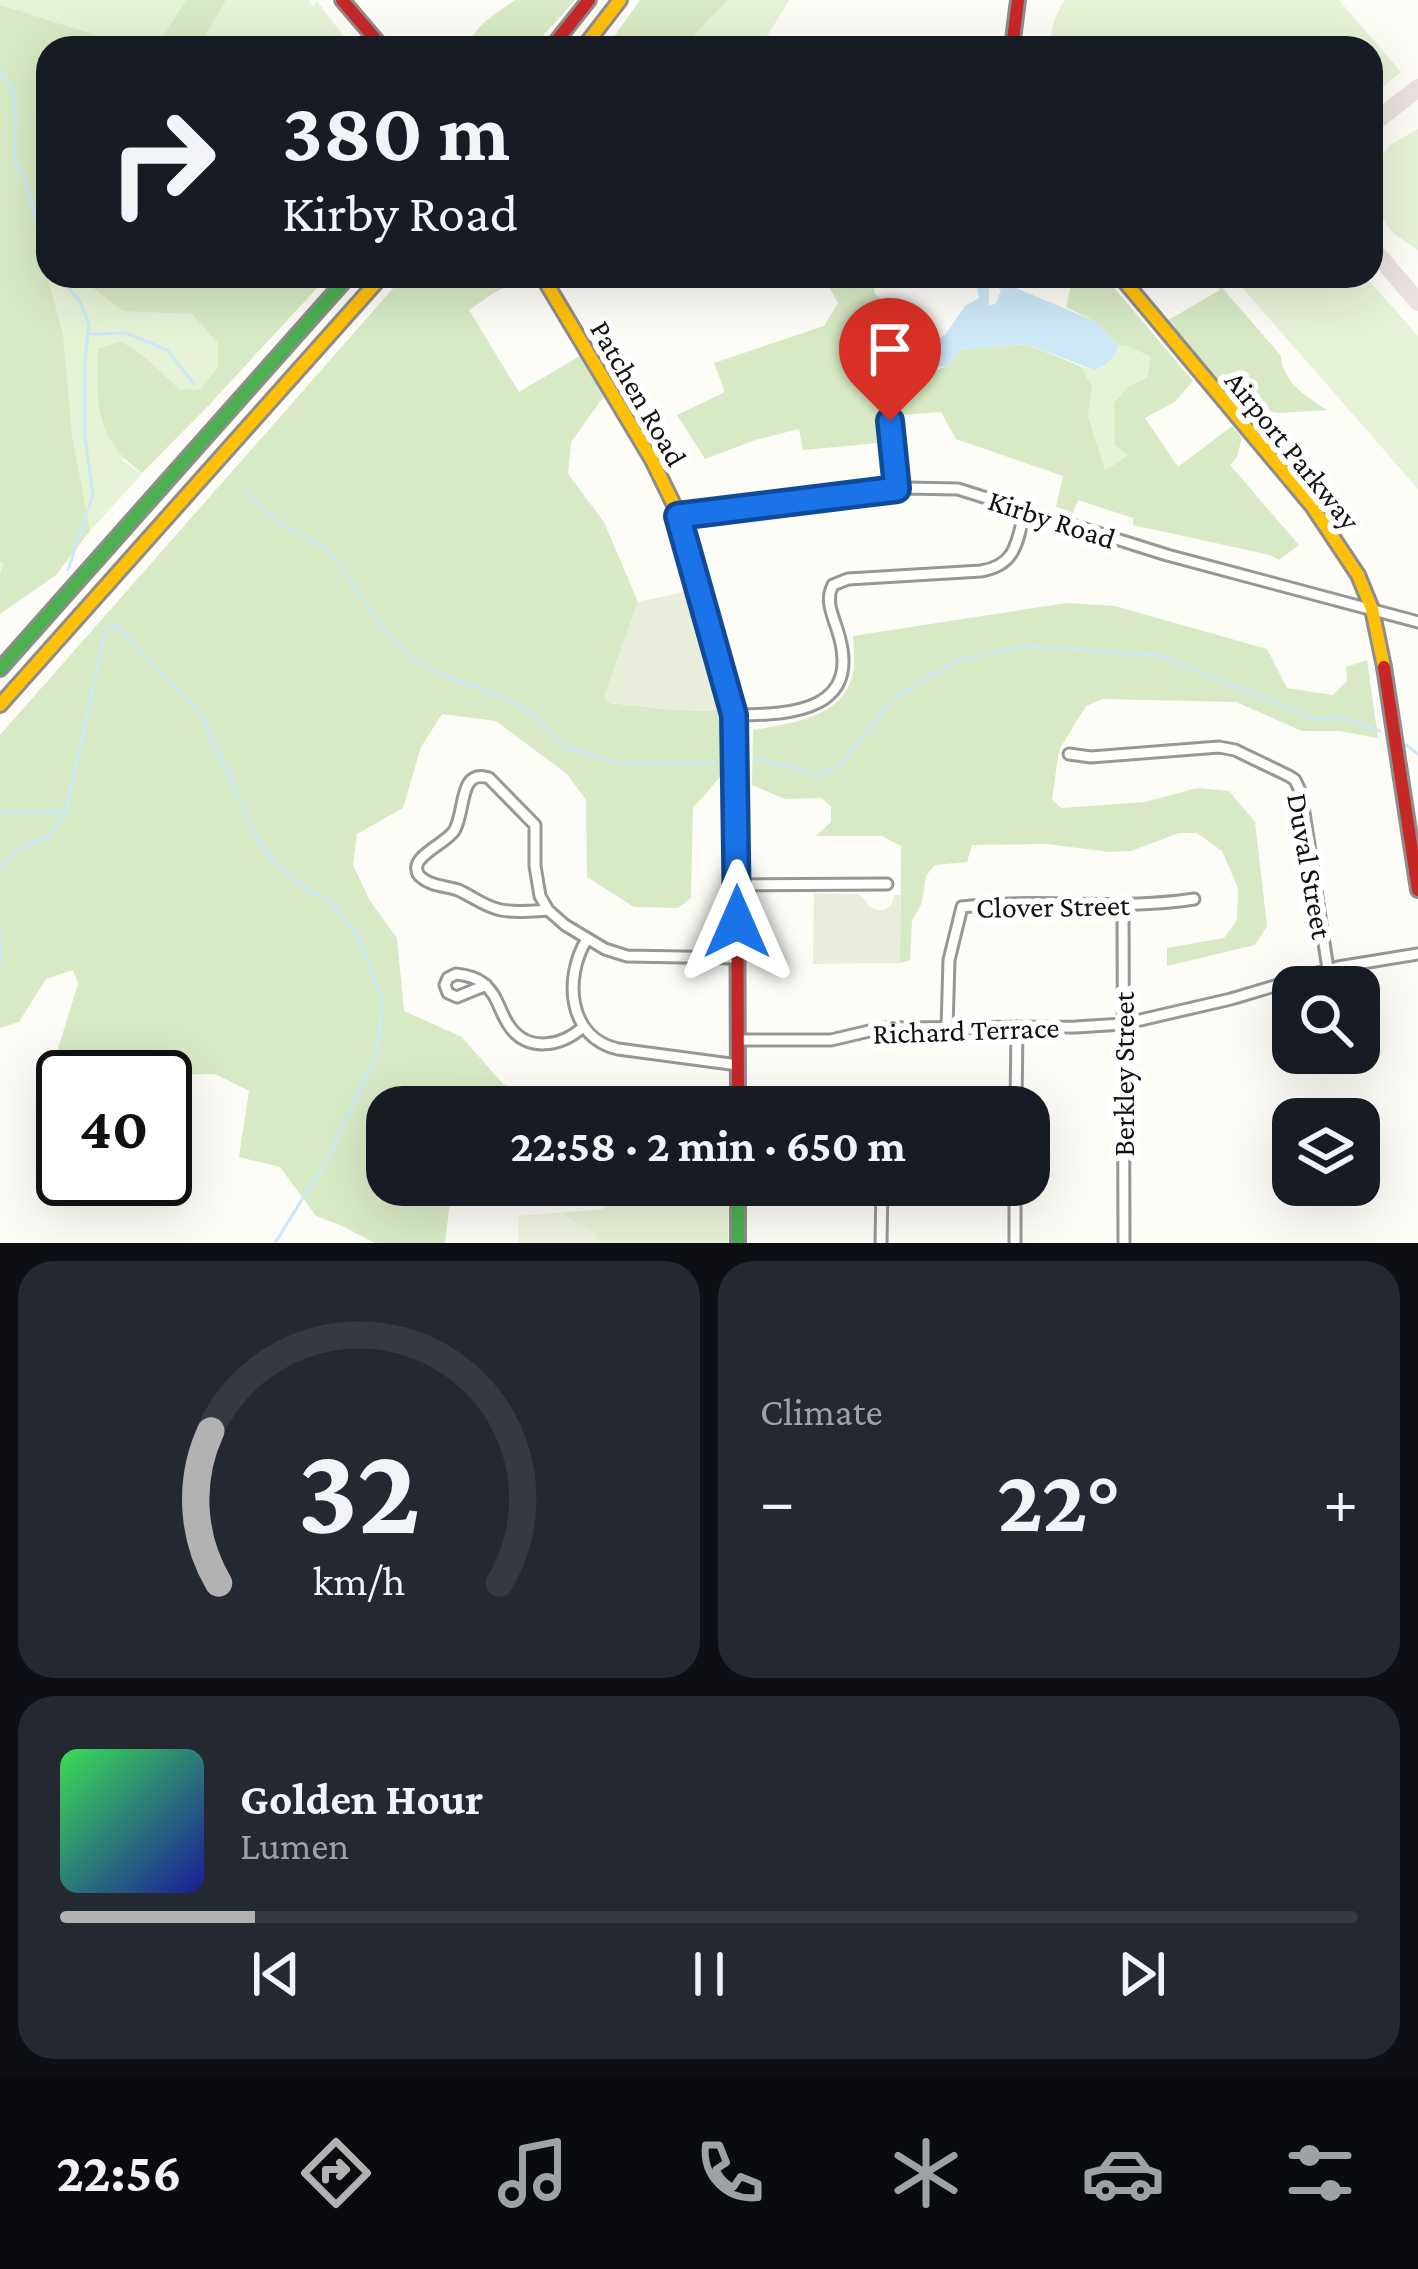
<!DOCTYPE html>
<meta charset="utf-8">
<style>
:root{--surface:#171b24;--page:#242831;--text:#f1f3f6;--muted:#9ea1a6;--line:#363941;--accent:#b2b2b3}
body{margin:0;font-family:"Crimson Pro",serif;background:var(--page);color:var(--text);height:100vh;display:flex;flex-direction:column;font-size:45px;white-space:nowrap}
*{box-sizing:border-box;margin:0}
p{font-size:39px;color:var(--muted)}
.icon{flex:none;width:66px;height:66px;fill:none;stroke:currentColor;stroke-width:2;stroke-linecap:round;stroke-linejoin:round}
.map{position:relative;height:1243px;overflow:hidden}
.sheet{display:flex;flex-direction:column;gap:18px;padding:18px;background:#0d0f14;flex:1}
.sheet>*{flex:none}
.top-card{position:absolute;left:36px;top:36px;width:1347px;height:252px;border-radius:36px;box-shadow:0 12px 48px #0002;background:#171b24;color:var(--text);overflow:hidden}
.tools{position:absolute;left:1272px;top:966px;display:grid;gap:24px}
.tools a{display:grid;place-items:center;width:108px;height:108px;border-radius:24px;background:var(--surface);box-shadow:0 12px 48px #0002;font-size:60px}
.speed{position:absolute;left:36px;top:1050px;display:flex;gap:24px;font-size:60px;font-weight:700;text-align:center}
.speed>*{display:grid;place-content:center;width:156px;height:156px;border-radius:50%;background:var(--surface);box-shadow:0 12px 48px #0002;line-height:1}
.speed .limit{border:6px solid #111;border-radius:18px;background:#fff;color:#111}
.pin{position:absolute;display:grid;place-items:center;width:102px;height:102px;color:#fff;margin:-123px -51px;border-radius:50% 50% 50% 0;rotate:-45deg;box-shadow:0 0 12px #0007}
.pin .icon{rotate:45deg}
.me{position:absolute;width:132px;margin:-66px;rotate:0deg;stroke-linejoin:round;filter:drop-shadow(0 0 9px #0008)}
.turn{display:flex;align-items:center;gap:42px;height:252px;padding:0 48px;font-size:54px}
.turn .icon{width:156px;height:156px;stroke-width:2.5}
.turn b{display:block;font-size:84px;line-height:102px}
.big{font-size:90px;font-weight:700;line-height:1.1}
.sheet .card{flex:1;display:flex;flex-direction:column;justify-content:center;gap:18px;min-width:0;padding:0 42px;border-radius:36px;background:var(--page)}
.sheet .dial{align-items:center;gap:0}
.dial svg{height:312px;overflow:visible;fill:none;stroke:var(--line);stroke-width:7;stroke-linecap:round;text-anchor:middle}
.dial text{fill:var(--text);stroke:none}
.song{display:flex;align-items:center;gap:36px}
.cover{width:144px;height:144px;border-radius:18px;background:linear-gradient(135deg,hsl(130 70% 55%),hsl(240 70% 35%))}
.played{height:12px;border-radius:6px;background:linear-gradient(90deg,var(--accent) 15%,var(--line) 15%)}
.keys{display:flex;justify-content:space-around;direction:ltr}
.heat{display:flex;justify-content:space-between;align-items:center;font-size:66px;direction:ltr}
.sheet .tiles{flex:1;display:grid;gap:18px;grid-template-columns:1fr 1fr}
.card:last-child{grid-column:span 2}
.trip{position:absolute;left:366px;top:1086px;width:684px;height:120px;border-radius:36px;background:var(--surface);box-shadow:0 12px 48px #0002;font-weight:700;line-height:120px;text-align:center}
.tab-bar{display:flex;height:192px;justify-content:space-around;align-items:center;background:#090b0e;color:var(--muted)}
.tab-bar .icon{width:84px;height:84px}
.tab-bar .current{color:var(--accent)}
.tab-bar b{font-size:54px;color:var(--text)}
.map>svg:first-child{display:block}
</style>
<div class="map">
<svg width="1418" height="1243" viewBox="0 0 1418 1243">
<rect width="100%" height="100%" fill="#fdfcf7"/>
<!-- green -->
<path fill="#e7f3d7" d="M0 0H309L313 6 317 1 351 46 48 48V276H286L201 389 122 460 142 474 90 531 83 502 0 610Z
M728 0H789L760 48H682Z
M1065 0H1339L1401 72 1371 96V48H1052C1049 30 1055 15 1065 0Z
M1418 129V250L1393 233 1373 207 1371 170 1390 145Z
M1232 276H1365L1418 336V489Z
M1118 345 1129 347 1151 357 1147 378 1129 385 1128 455 1104 472 1088 416 1091 386 1080 366 1094 370 1117 349Z
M729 1188 728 1243H518L519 1216 604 1209V1202Z"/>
<!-- forest -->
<path fill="#d8eac5" d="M186 0H226L198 48H156Z
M515 0H575L532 48H469C473 25 497 13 515 0Z
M640 0H728L682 48H606Z
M0 5 137 48H48V249L38 242 63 335 72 435 90 531 56 575 0 614V575L4 563 0 561Z
M78 276H328L210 404 142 473C95 440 96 402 98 349L121 341 147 359 180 390 200 389 218 367V343L192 314 123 311Z
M404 276H528L492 294 469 310 519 392 580 356 605 395 571 442 568 474 604 522 638 602 604 697 610 703 675 710 719 711 722 775 693 808 691 898 678 908 634 907 587 877 586 800 567 774 496 721 442 714 421 747 403 808 357 834 353 865 370 901 397 938 404 1011 462 1037 503 1084 536 1099 583 1107H387V1185H452L445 1243H375L340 1225 316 1216 280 1167 239 1157 249 1091 215 1074 104 1076 70 1069 57 1052 78 984 73 970 46 979 19 1022 0 1028V735Z
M823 276H872L875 294 939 344V349C922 367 914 363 893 370L896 373C909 375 937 372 948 365 951 363 959 352 961 349L1026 344 1080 366 1092 386 1088 416 1105 471 1128 455 1115 445 1114 403 1130 385 1147 378 1151 357 1129 347 1118 345 1097 322 1066 307 1071 285 1068 276H1104L1193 381 1175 402 1145 418 1178 467 1232 426 1242 437 1237 457 1230 465 1299 545 1279 560 1270 555 1133 525V518L1078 500 1073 513 1056 507 1063 476 956 439 941 412 877 417 880 443 803 450 799 429 755 440 705 459 677 415 725 392 714 363 824 326 838 303Z
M1209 276H1212L1281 356C1283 383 1306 396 1327 410L1279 413 1238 409 1163 323 1220 290Z
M1066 603 1115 606 1267 649 1287 688 1333 695 1347 681 1346 667 1367 660 1378 738 1339 731H1302L1236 702 1103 699 1086 706 1059 750 1052 799 1061 808 1145 802 1197 788 1229 791 1255 822 1267 926 1255 945 1167 966V948L1224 938 1237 920 1238 888 1222 851 1197 833H1179L1131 851 1109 852 1047 844 972 845 967 862 935 865 926 876 922 903 912 921 910 960 900 963 901 846 882 836H816L831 822V807L822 798 785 799 752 785 753 730C794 723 849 717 854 666 855 656 853 645 853 636Z"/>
<!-- cemetery -->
<path fill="#e9eedb" d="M692 590 714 676 719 711 675 710 609 703 604 697 638 602Z
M814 893 857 894C870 900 864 911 885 910L892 904 894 895H900V963L813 964Z"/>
<!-- pitch -->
<path fill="#f0f6e1" d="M562 1214 595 1233 601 1243H518L519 1216Z"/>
<!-- water -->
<path fill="#cde8f7" d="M997 280 1097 322 1118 345C1115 358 1106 366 1094 370L1026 344 961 349 950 365 930 369 928 358 939 349 935 339 945 335 965 306 979 298 977 288H989V306L996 303 1001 290 994 284Z"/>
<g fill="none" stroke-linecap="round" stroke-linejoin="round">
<!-- stream -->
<path stroke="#cde8f7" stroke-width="3" d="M0 71 12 88 16 117 14 161 24 178 48 258
M59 276 80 302 89 323 85 360V437L93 495 68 570
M90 334 126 333 167 350 194 384
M867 363 904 371 929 365
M245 492 283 526 329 550 382 627 416 661 449 677 500 696 524 708 565 747 617 763H714
M1406 745 1418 754
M754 759 797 768 813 776 839 766 892 700 955 661 1024 646 1158 655 1317 719 1340 717 1380 731
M0 812 64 811
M0 867 20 848 49 837 66 811 106 629 115 624 201 714 253 830 274 862 296 882 332 903 358 937 382 997 380 1032 375 1058 332 1151 275 1243
M0 931V965"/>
<!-- taxiway -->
<path stroke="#ebe1df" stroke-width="18" d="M1371 125 1418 88
M1371 247 1418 302"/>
<defs>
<path id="street" d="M891 421 897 489
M678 516 906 488 958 489 1167 555 1418 622
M734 715C795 715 864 710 837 629 832 613 825 600 833 585L848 579 981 571C1017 565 1017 541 1025 510
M1069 754 1091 757 1219 747 1235 750 1289 776 1295 780 1301 793 1328 969
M737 885 887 884
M1123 906 1124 1243
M548 910C533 911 516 913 501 910 485 907 472 896 458 890 446 886 431 886 422 878 419 876 417 873 417 870 413 856 446 843 454 831 466 812 458 768 489 778L535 825V866L540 896 548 910 565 925 605 949 627 956 737 958
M587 939C563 978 568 1038 618 1049L738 1065
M486 985 457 997 448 993 445 985 448 978 456 974C466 975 475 977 483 983 497 994 499 1010 508 1024 526 1053 561 1047 583 1027
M947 1028 949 960 962 907C1039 898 1117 911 1194 899
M738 1040H831L882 1028 1076 1027 1123 1024 1231 999 1338 967 1418 954
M1016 1107 1017 1027
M881 1243 882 1185
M1015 1243V1185"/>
<path id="fast" d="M0 669 349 276
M738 1185V1243"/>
<path id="slow" d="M583 48 620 0
M542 276 652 460 674 505 734 715 737 801
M1120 276 1312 506 1358 575 1372 609 1384 667
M0 705 382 276"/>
<path id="jam" d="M342 0 383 48
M551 48 589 0
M1012 48 1018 0
M1384 667 1418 890
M737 801 738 1107"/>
</defs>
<!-- street casing -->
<use href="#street" stroke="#979795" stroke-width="15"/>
<!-- fast casing -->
<use href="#fast" stroke="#8e8d8b" stroke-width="18"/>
<!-- slow casing -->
<use href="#slow" stroke="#8e8d8b" stroke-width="18"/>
<!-- jam casing -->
<use href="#jam" stroke="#8e8d8b" stroke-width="18"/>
<!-- street -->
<use href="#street" stroke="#fffffe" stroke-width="9"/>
<!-- fast -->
<use href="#fast" stroke="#4caf50" stroke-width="12"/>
<!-- slow -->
<use href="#slow" stroke="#ffc107" stroke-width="12"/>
<!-- jam -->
<use href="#jam" stroke="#c62828" stroke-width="12"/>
</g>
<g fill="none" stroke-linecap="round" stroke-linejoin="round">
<defs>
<path id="route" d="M737 922 734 715 678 516 897 489 890 421"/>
</defs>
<!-- route casing -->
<use href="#route" stroke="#114b97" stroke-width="30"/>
<!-- route -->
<use href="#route" stroke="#1a73e8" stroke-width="21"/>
</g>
<g text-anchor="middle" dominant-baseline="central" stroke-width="12" stroke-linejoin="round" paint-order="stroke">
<!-- street labels -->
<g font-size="30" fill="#111" stroke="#fff">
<text transform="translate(639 393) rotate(60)">Patchen Road</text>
<text transform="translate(1293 450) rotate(51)">Airport Parkway</text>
<text transform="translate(1052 519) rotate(18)">Kirby Road</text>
<text transform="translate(1310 866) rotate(80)">Duval Street</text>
<text transform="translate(1053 906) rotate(-1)">Clover Street</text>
<text transform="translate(966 1030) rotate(-2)">Richard Terrace</text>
<text transform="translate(1123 1074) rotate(-90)">Berkley Street</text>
</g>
</g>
</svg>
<div class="tools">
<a><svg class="icon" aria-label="search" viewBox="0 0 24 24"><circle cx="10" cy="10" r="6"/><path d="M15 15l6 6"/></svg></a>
<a><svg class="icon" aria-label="layers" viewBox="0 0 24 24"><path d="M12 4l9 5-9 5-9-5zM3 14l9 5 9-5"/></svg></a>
</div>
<div class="speed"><div class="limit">40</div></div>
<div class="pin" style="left:890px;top:421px;background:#d93025"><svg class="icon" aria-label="arrive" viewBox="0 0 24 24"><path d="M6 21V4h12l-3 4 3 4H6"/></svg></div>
<svg class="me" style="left:737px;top:922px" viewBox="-20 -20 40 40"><path d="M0-17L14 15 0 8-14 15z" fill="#1a73e8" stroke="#fff" stroke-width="4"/></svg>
<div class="trip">22:58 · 2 min · 650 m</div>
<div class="top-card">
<div class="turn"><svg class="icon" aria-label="right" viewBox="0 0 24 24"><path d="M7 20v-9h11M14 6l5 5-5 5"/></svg><div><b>380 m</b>Kirby Road</div></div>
</div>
</div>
<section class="sheet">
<div class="tiles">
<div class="card dial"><svg viewBox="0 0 100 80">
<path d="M14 69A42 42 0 1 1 86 69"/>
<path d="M14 69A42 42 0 0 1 12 30" stroke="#b2b2b3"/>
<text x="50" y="56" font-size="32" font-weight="700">32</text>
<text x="50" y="72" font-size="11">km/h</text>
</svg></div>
<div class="card"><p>Climate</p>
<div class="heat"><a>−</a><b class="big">22°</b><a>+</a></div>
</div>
<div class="card">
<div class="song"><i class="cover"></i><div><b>Golden Hour</b><p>Lumen</p></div></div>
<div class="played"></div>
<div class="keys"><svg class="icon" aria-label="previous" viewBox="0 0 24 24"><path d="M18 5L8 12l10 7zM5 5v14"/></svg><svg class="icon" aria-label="pause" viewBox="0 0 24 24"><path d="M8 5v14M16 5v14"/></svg><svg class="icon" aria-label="next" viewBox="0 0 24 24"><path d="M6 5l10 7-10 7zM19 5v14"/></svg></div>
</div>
</div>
</section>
<nav class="tab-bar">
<b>22:56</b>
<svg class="icon current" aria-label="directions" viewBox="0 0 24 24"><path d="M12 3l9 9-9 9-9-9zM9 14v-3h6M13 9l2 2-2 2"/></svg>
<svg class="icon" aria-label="music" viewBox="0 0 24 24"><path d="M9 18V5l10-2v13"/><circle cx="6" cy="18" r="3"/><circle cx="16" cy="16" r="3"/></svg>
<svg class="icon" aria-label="phone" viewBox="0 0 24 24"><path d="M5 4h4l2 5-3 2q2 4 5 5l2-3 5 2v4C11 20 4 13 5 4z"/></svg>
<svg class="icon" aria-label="climate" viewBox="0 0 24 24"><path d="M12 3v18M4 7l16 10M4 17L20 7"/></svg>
<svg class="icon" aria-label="car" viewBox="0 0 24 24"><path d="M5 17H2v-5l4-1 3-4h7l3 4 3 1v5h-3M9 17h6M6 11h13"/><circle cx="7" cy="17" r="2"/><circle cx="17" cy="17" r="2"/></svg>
<svg class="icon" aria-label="filters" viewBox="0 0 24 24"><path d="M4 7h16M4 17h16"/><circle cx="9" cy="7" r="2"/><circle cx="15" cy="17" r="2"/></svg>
</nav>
